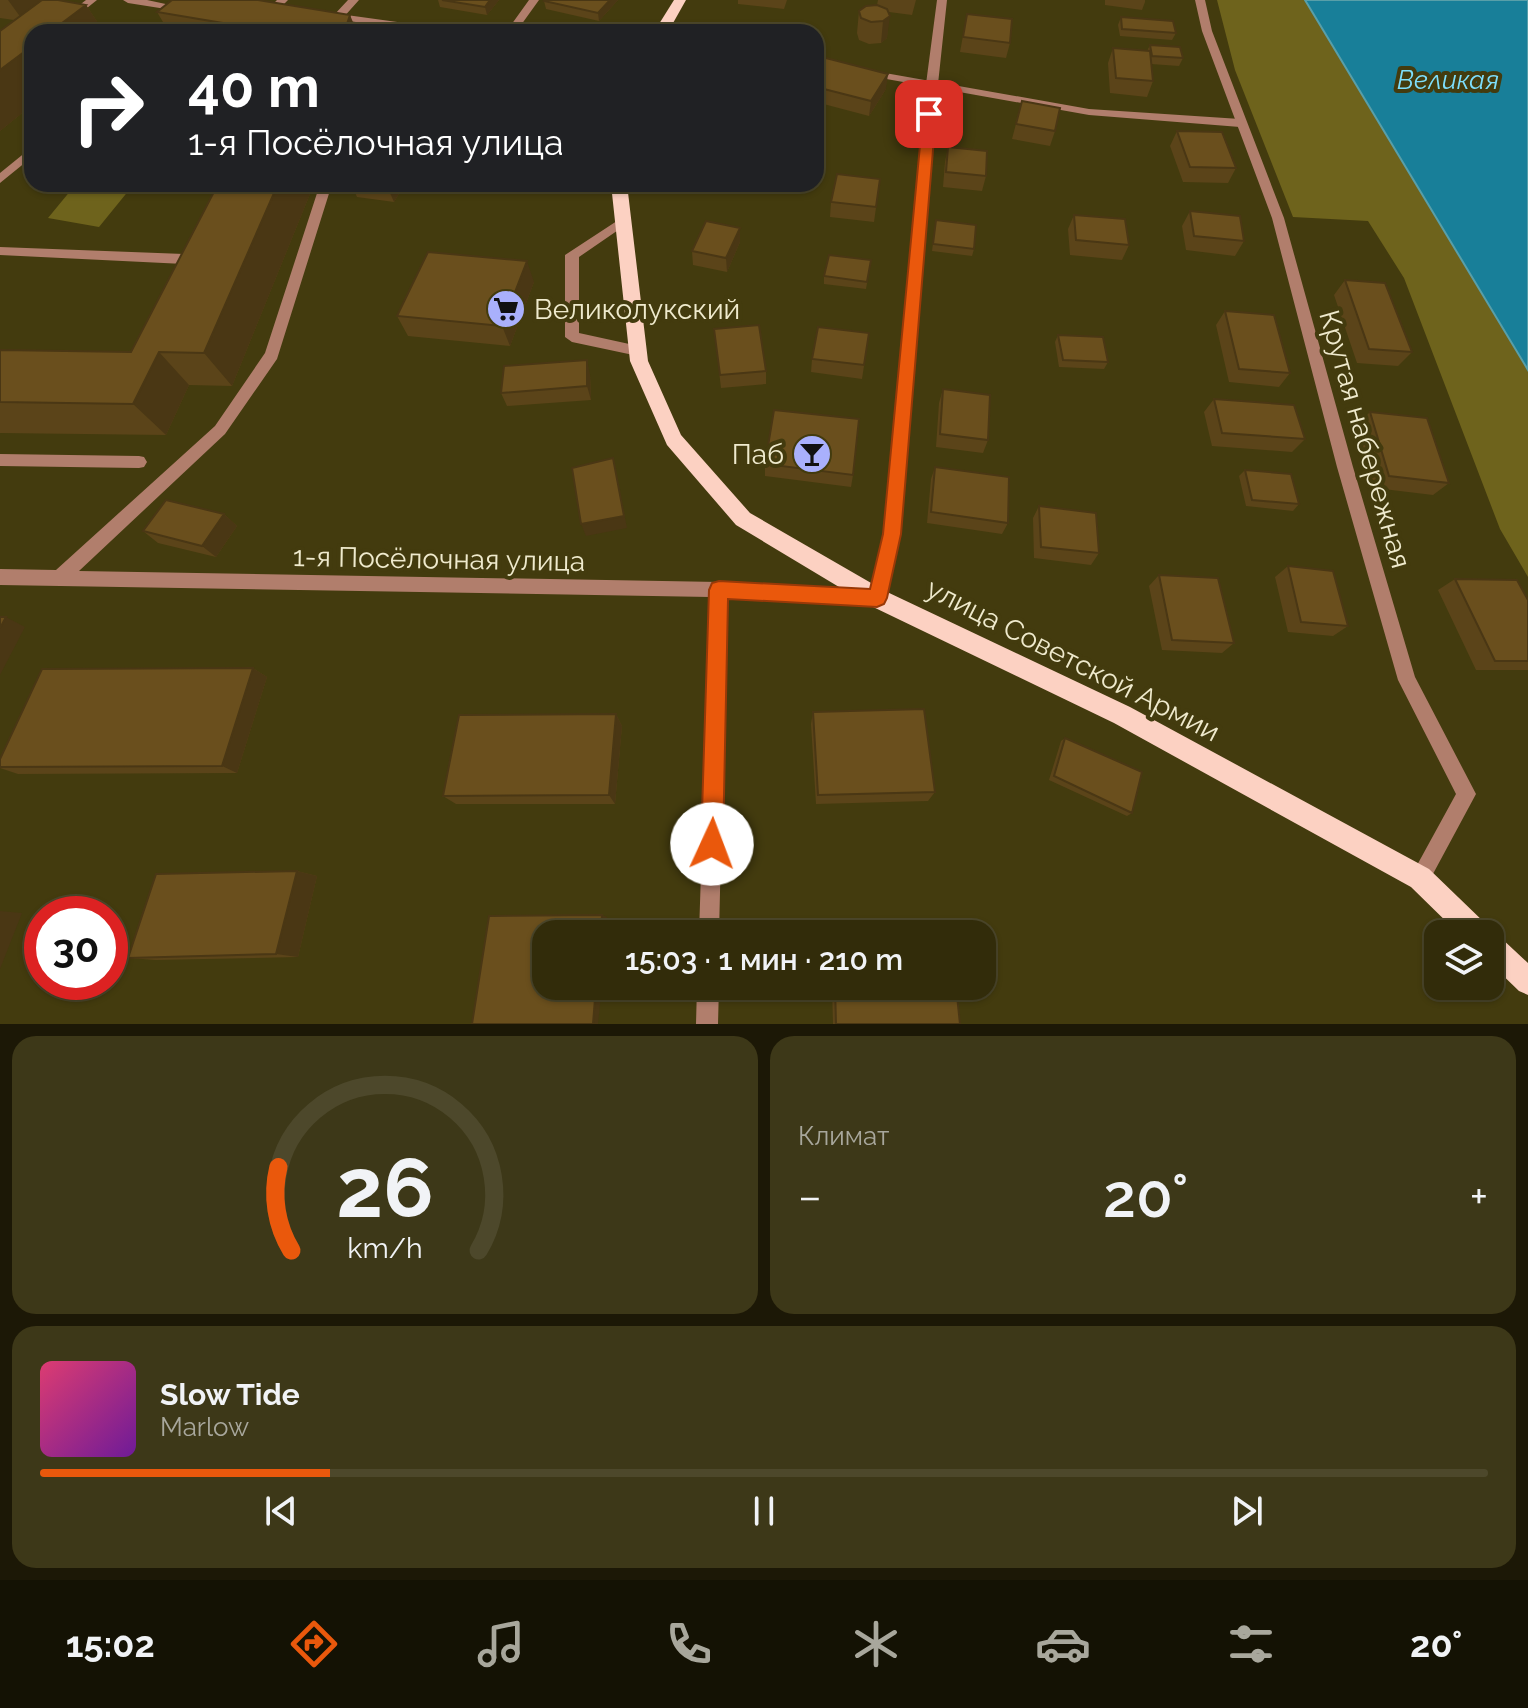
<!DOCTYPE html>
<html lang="ru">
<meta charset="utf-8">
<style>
:root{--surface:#322c0a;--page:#3d3818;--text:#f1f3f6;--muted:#a8a79c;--line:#4d482b;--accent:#ea580c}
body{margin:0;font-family:Raleway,sans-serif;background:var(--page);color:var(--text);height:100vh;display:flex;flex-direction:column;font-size:30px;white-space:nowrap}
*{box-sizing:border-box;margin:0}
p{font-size:26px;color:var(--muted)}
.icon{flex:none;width:44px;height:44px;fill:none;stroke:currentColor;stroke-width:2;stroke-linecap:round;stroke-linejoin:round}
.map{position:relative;height:1024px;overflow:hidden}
.details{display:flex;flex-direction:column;gap:12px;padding:12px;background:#1c1806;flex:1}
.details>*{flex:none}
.guide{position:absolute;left:24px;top:24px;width:800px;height:168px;border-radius:24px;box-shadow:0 2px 6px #0004,0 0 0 2px var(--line);background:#202124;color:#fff;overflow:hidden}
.buttons{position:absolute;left:1424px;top:920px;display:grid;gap:16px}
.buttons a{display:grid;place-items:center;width:80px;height:80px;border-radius:16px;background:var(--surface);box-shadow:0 2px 6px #0004,0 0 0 2px var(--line);font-size:40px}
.speed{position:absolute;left:24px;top:896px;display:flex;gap:16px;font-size:40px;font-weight:700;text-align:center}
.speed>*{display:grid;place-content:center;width:104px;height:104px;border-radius:50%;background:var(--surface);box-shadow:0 2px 6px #0004,0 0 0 2px var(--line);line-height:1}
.speed .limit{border:12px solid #d22;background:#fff;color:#111}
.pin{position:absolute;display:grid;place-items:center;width:68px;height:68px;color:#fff;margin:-34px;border-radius:16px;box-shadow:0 4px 12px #0006}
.me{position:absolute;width:88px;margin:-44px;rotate:2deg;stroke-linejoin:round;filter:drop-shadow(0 0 6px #0008)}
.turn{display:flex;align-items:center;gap:28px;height:168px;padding:0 32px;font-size:36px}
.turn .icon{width:104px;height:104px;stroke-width:2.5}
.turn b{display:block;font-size:56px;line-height:68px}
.big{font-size:60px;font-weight:600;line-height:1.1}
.details .tile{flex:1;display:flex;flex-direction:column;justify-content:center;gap:12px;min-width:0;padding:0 28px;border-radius:24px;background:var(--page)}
.details .dial{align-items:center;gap:0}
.dial svg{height:208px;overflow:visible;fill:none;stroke:var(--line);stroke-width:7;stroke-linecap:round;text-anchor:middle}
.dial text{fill:var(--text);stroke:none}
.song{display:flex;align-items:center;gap:24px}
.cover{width:96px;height:96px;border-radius:12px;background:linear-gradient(135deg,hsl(340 70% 55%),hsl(280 70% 35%))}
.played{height:8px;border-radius:4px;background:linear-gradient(90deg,var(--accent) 20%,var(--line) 20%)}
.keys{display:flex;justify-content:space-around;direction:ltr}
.heat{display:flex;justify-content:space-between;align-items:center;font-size:44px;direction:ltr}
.details .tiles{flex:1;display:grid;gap:12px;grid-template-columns:1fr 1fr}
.tile:last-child{grid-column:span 2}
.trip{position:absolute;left:532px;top:920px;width:464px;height:80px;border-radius:24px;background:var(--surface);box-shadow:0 2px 6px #0004,0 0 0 2px var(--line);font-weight:600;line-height:80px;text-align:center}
.dock{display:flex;height:128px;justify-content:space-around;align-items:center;background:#141204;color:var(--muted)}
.dock .icon{width:56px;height:56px}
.dock .on{color:var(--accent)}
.dock b{font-size:36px;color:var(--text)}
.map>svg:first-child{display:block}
</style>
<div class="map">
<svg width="1528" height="1024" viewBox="0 0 1528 1024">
<rect width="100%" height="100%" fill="#433b0e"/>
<!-- green -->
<path fill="#6e631c" d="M1217 0H1305L1528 370V577L1500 529 1404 278 1368 221 1293 217 1235 70Z
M76 184H134L99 227 48 218Z"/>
<!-- water -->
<path fill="#187f99" stroke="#589fa9" stroke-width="2" d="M1305 0H1528V370Z"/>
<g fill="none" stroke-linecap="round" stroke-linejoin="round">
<!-- lane -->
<path fill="#b17e6c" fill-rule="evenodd" d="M86 0H97L57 32H45Z
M123 0H147L189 9 199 0H210L174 32H163L185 12 128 3Z
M277 0H288L278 10H270L269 8Z
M348 0H359L342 19H334V15Z
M529 0H539L516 32H506Z
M664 24 698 32 660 29 659 27Z
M868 70 1089 109 1240 119 1246 123 1240 127 1089 115 864 75V71Z
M32 147V157L0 183V173Z
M623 217 627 218V224L579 257V333L643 347 645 351 643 355 638 356 572 342 565 337V255Z
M0 247 184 254 191 259 184 264 0 255Z
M0 454 139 456 144 457 147 462 144 467 139 468 0 466Z"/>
<!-- street -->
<path fill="#b17e6c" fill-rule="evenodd" d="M937 0H947L938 84 900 534 886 598 883 603 877 606 727 598 719 934H699L710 597 0 585V569L56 570 215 426 265 353 320 184H332L277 359 225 434 79 571 719 582 870 590 884 534 926 84Z
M1195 0H1205L1212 31 1284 218 1353 467 1415 677 1476 794 1427 885 1420 888 1413 885 1410 878 1456 794 1398 680 1337 467 1272 218 1202 31Z
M332 13 448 29 453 32H425L328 18V14Z
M697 986H719L718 1024H696Z"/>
<!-- primary -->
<path fill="#fcd1c2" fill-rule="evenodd" d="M674 0H686L668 32H654Z
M611 184H627L648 361 681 435 750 513 885 591 1130 707 1429 869 1487 925 1490 932 1499 936 1528 963V995L1519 991 1490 963V934H1459L1411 887 1114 723 869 605 736 525 667 445 630 361Z"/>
</g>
<!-- wall -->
<path fill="#5b4419" d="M0 0H58L86 5 104 32H32V105L0 131V31L14 20 0 18Z
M438 0H499L487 15 440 7Z
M618 0 599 21 546 9 544 1Z
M738 0H787L784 9 738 4Z
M878 0H916L912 15 889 12 887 38 881 43 869 44 859 40 857 33 859 11 877 5Z
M1105 0H1145V2L1142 10 1105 5Z
M157 12 357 32H360H169Z
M967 14 1010 43 1006 58 960 52Z
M1121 17 1176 33 1172 40 1120 36 1118 25Z
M1150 45 1183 58 1179 66 1151 64 1153 81 1147 97 1110 93 1108 63 1113 48 1147 51Z
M816 65 886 89 869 116 816 102Z
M1022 101 1055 131 1050 146 1012 139Z
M1177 131 1236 168 1228 183 1183 182 1170 146Z
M948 147 986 176 982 191 943 187 945 162Z
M880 179 874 222 830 217 831 202Z
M314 184 232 386 189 385 166 435 0 433V350L131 352Z
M351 184H405L394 202 357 197Z
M1190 211 1244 241 1235 256 1186 250 1182 226Z
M1074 215 1129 245 1122 260 1070 255 1068 229Z
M936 220 974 249 972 256 932 251Z
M740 242 727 272 693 265 692 251Z
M871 260 866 289 824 284V276Z
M1345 280 1412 352 1398 366 1357 363 1334 295Z
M534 282 510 346 408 336 397 316Z
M1225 311 1290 373 1279 387 1229 382 1216 325Z
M714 329 766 371V384L721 388Z
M869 333 862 379 811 372 812 359Z
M1058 335 1108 362 1104 369 1059 367 1055 342Z
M590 374 591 400 507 406 501 393Z
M943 389 988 440 983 453 936 447 939 403Z
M1214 399 1305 439 1292 452 1212 446 1204 412Z
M1370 412 1449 483 1433 495 1375 488 1357 425Z
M765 464 853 475 851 487 765 476Z
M935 467 1008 523 1002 534 927 523 931 479Z
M1245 470 1299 504 1293 511 1246 506 1239 476Z
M1039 506 1099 553 1091 565 1034 558 1033 518Z
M224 514 237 526 216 557 158 543 143 531Z
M1288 566 1348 626 1333 636 1288 632 1275 577Z
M1159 575 1234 643 1222 653 1162 650 1149 586Z
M1455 579 1528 600V670H1476L1438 590Z
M253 668 267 677 237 773 18 774 0 768V759Z
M813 712 935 792 928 801 816 804 811 724Z
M616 714 622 726 615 804H456L443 796Z
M1065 738 1132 813 1127 816 1049 780 1061 741Z
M297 871 317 876 298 957 156 960 128 958Z
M832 924 950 934H830L829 928Z
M832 986H956L960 1024H833Z"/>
<!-- shaded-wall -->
<path fill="#4a3714" d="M8 0H53L24 22Z
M490 0H499L487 15 485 7Z
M610 0H618L599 21 598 13Z
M86 5 104 32H50Z
M350 15 357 32 345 30Z
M890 16 887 38 881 43 883 21Z
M32 46V105L0 131V70Z
M888 74 886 89 869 116 871 101Z
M278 184H314L232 386 204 353Z
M389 184H405L394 202 387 186Z
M740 228V242L727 272 726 258Z
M527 261 534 282 510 346 502 326Z
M159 352 189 385 166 435 133 404Z
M587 360 590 374 591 400 587 386Z
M613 458 627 528 586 536 581 524Z
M224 514 237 526 216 557 202 546Z
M6 617 25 627 0 675V628Z
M253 668 267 677 237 773 222 766Z
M616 714 622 726 615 804 609 795Z
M297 871 317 876 298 957 276 954Z
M0 911 22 913 0 969Z
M602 915 607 917 606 934H601Z
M596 986H602L598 1024H593Z"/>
<!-- building -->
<path fill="#6a4f1d" stroke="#4a3714" stroke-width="2" d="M42 0H58L86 5 50 32H32V46L0 70V31Z
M172 0H258L350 15 345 30 360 32H276L157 12Z
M442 0H490L485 7Z
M545 0H610L598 13 544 1Z
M877 5 887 9 890 16 883 21 871 22 861 18 859 11 866 6Z
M967 14 1012 19 1010 43 963 37Z
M1121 17 1173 21 1176 33 1122 29Z
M691 29 709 32H690Z
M1150 45 1180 47 1183 58 1152 56Z
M1113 48 1150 51 1153 81 1116 78Z
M822 57 888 74 871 101 816 87V65Z
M1022 101 1060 108 1055 131 1016 124Z
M1177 131 1222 132 1236 168 1190 167Z
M948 147 987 151 986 176 946 172Z
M837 174 880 179 876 207 831 202Z
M218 184H278L204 353 159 352 133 404 0 402V350L131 352Z
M368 184H389L387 186Z
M1190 211 1240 216 1244 241 1194 236Z
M1074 215 1125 219 1129 245 1076 240Z
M936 220 976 225 974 249 933 244Z
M706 221 740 228 726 258 692 251Z
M428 252 527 261 502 326 397 316Z
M829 255 871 260 867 282 824 276Z
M1345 280 1385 283 1412 352 1369 349Z
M1225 311 1274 315 1290 373 1239 369Z
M759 325 766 371 720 375 714 329Z
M818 327 869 333 864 365 812 359Z
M1058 335 1103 337 1108 362 1063 360Z
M587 360V386L501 393 504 366Z
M943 389 990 395 988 440 940 434Z
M1214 399 1294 405 1305 439 1222 433Z
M774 410 859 419 853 475 765 464Z
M1370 412 1427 418 1449 483 1389 476Z
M613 458 624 516 581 524 572 468Z
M935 467 1009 477 1008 523 931 512Z
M1245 470 1291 474 1299 504 1252 500Z
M166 500 224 514 202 546 143 531Z
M1039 506 1096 513 1099 553 1041 547Z
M1288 566 1333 571 1348 626 1301 622Z
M1159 575 1218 578 1234 643 1172 640Z
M1455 579 1517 580 1528 600V661H1495Z
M0 617H6L0 628Z
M253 668 222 766 0 767V759L42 669Z
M924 709 935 792 818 795 813 712Z
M616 714 609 795 443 796 459 715Z
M1065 738 1142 772 1132 813 1054 776Z
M297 871 276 954 128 958 156 874Z
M602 915 601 934H546V986H596L593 1024H472L489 916Z
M949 923 950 934H833L832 924Z
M835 986H956L960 1024H836Z"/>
<!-- route -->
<path fill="#ea580c" stroke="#983908" stroke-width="2" d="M929 110 936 114 901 534 887 598 884 604 877 607 728 599 723 844 720 852 712 855 704 852 701 844 709 590 712 583 719 581 870 589 883 534 923 114Z"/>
<!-- icons -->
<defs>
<symbol id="supermarket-disc" viewBox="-11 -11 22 22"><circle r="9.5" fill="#a9b0fc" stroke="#433b0e"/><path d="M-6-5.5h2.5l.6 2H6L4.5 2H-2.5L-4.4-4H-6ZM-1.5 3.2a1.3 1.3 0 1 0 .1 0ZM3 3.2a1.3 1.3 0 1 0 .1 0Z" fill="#111"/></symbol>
<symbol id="bar-disc" viewBox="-11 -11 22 22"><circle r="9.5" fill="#a9b0fc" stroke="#433b0e"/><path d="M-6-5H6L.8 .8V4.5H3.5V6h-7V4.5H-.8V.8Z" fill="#111"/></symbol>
</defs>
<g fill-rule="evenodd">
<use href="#supermarket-disc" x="484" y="287" width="44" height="44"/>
<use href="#bar-disc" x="790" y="432" width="44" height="44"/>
</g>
<g text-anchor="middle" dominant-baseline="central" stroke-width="8" stroke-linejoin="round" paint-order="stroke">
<!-- far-water labels -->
<g font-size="26" font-style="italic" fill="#7ddefb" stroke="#433b0e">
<text x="1448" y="80">Великая</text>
</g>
<!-- poi labels -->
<g font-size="28" fill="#efeacd" stroke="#433b0e" text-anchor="start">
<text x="534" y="309">Великолукский</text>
<text x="784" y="454" text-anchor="end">Паб</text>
</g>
<!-- street labels -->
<g font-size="28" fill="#efeacd" stroke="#433b0e">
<text transform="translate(1365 439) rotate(74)">Крутая набережная</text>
<text transform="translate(439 559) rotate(1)">1-я Посёлочная улица</text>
<text transform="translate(1073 660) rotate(27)">улица Советской Армии</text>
</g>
</g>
</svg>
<div class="buttons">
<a><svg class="icon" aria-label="layers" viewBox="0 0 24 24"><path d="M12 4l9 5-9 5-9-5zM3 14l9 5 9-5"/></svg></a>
</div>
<div class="speed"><div class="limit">30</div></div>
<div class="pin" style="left:929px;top:114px;background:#d93025"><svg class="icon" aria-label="arrive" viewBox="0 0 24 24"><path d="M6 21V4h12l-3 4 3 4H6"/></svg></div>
<svg class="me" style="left:712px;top:844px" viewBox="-20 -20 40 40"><circle r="19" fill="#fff"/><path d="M0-13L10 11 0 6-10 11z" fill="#ea580c"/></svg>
<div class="trip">15:03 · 1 мин · 210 m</div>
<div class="guide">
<div class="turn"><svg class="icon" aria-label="right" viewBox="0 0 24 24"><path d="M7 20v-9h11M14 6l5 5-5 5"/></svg><div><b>40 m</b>1-я Посёлочная улица</div></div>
</div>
</div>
<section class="details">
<div class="tiles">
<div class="tile dial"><svg viewBox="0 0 100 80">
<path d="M14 69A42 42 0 1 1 86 69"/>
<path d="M14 69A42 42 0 0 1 9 37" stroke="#ea580c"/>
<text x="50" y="56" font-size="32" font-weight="700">26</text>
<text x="50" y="72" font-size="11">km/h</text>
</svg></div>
<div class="tile"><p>Климат</p>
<div class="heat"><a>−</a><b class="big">20°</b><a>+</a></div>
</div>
<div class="tile">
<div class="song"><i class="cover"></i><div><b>Slow Tide</b><p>Marlow</p></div></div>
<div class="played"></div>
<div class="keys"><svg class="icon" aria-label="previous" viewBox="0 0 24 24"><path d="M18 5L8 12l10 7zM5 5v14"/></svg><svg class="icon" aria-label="pause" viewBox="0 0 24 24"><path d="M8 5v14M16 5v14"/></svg><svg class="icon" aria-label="next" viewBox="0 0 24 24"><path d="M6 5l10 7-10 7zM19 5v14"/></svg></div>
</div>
</div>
</section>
<nav class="dock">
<b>15:02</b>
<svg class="icon on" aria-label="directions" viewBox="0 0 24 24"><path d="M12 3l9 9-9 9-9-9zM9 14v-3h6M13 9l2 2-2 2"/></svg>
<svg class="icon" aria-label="music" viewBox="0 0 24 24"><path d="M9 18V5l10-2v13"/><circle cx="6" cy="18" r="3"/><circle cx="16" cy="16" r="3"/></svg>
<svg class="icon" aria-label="phone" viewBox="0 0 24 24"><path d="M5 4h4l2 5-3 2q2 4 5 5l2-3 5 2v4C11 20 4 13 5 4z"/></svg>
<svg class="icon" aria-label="climate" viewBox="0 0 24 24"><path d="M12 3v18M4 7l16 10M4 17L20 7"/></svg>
<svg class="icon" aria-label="car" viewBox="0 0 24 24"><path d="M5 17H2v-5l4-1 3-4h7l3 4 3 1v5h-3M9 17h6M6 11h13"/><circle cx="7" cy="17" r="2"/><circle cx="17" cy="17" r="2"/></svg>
<svg class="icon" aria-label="filters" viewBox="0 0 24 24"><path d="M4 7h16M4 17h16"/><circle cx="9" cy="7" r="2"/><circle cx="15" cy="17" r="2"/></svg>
<b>20°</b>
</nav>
